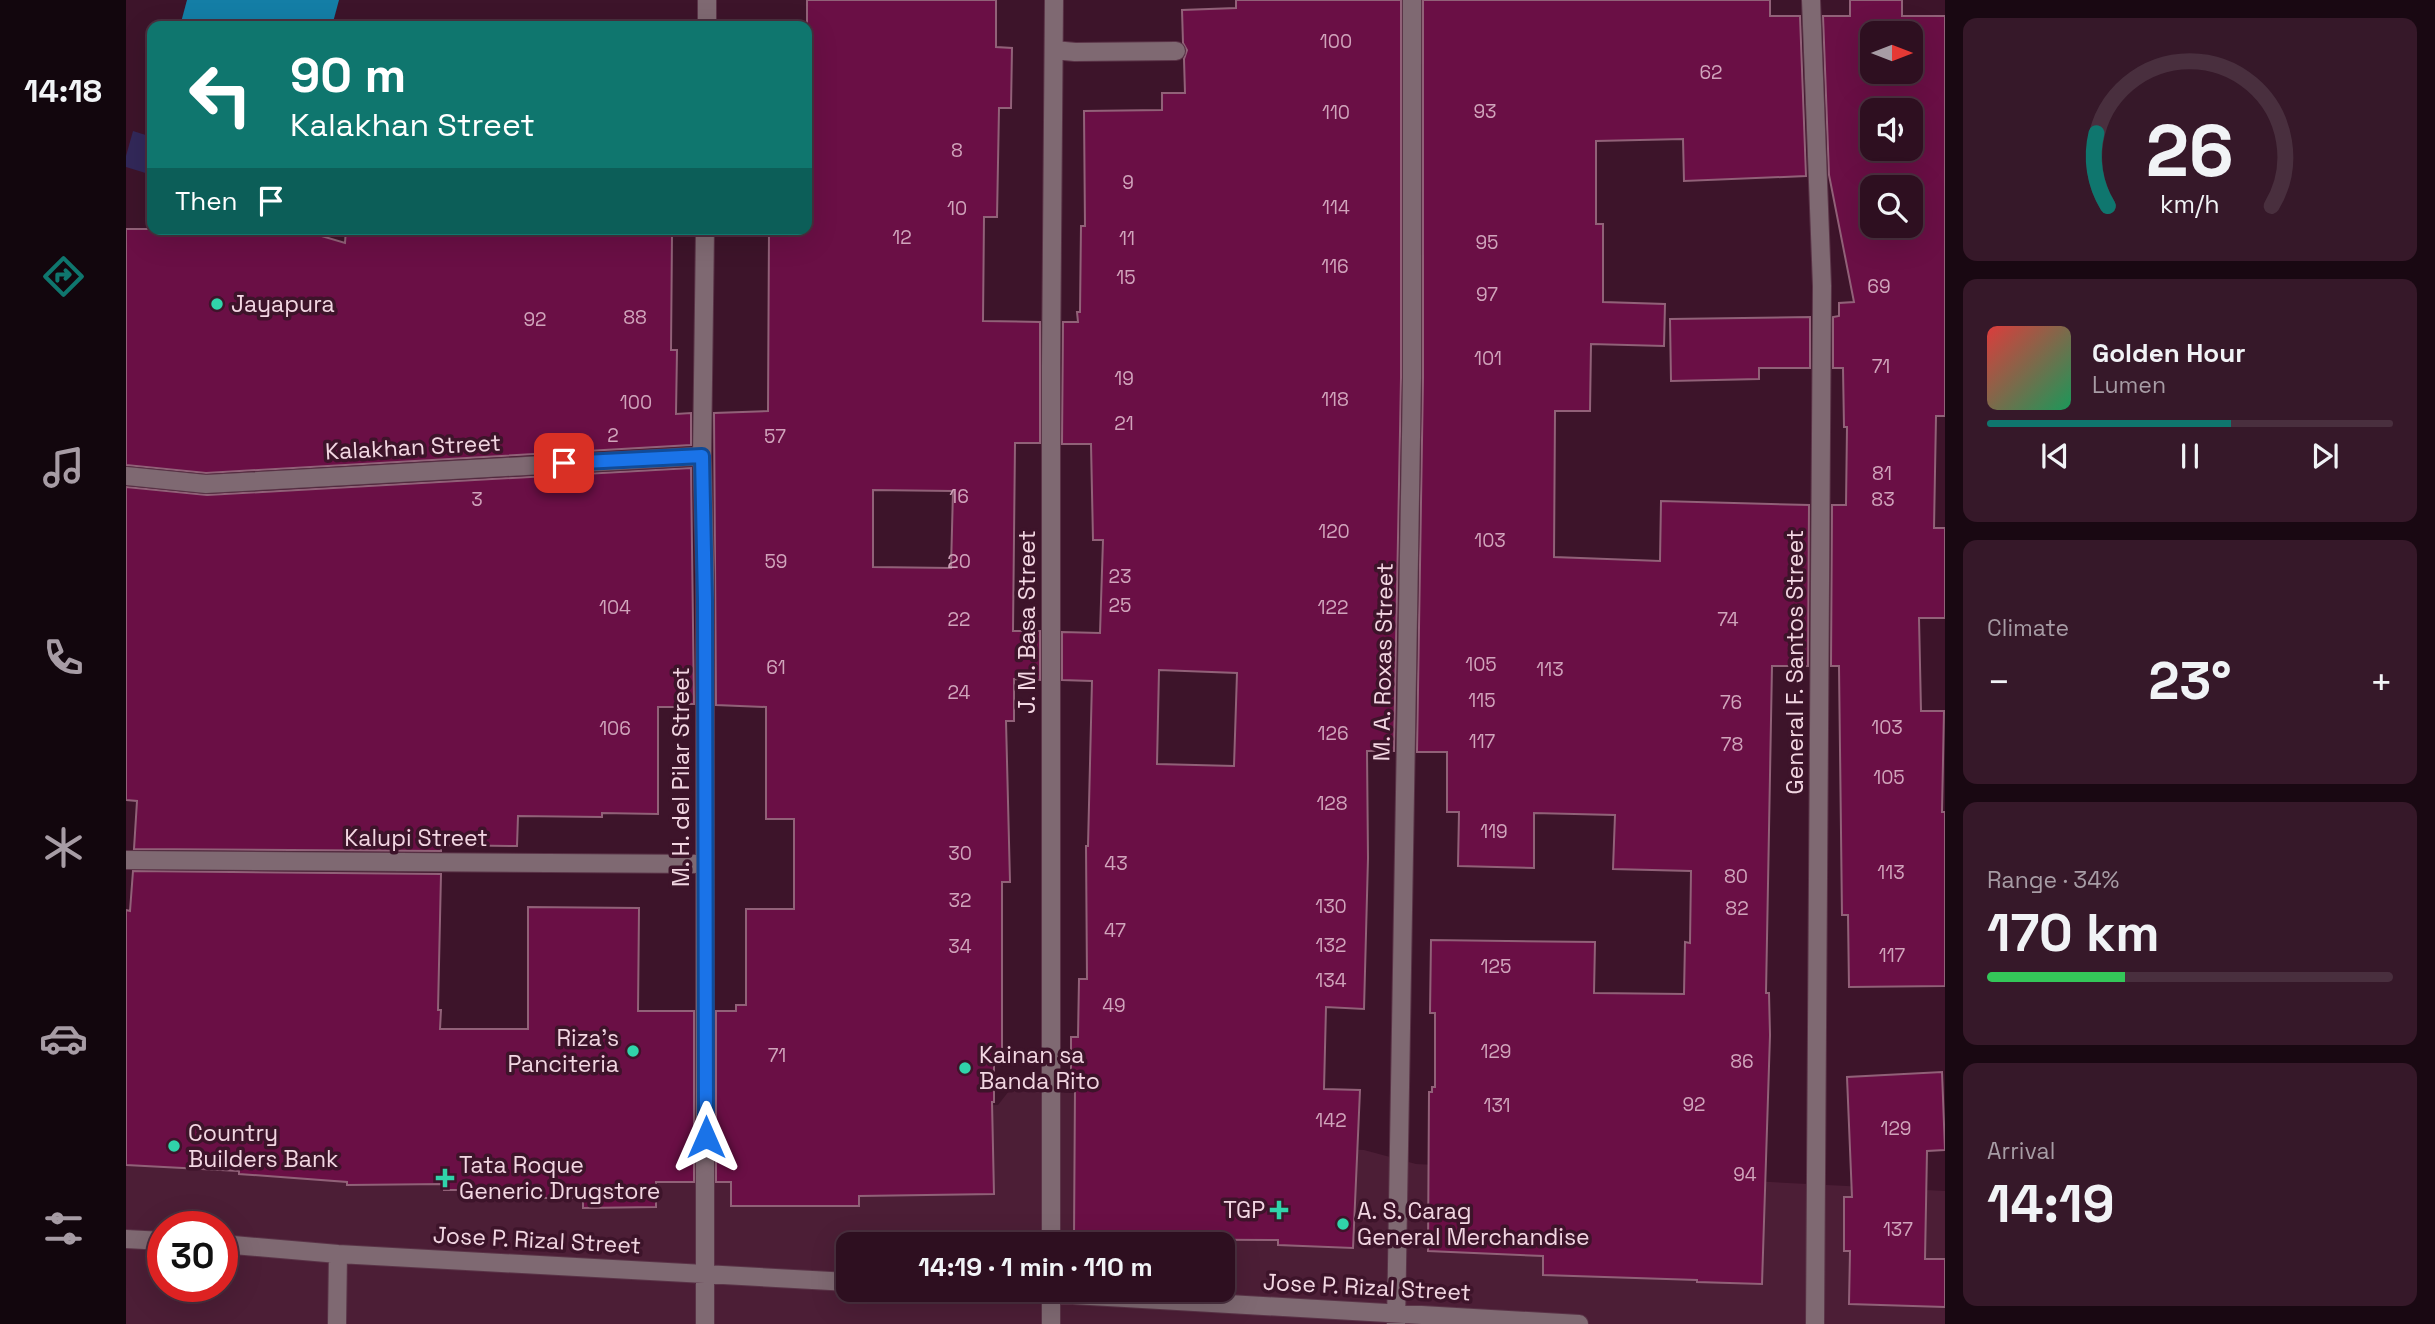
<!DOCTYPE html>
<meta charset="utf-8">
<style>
:root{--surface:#2e0f20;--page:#361829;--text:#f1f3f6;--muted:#a79ca5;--line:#492f3e;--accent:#0f766e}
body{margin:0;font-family:"Space Grotesk",sans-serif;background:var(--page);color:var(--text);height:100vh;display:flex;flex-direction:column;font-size:26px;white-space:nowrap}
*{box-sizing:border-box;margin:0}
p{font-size:23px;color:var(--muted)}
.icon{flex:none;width:38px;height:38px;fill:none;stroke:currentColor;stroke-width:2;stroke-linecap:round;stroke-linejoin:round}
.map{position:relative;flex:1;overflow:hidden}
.drawer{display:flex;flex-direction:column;gap:18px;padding:18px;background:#190812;width:490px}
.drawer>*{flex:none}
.top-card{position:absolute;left:21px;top:21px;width:665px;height:214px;border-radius:14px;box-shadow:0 7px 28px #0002,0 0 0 2px var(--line);background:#0f766e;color:#fff;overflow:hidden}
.needle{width:46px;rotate:90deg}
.buttons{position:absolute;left:1734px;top:21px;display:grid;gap:14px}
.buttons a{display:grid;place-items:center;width:63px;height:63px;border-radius:14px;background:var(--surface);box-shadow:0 7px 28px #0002,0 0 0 2px var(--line);font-size:35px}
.speed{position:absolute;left:21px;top:1211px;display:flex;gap:14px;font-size:35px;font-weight:700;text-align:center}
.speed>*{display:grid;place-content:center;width:91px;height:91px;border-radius:50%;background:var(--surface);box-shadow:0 7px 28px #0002,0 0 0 2px var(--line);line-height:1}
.speed .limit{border:10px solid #d22;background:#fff;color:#111}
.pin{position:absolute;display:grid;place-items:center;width:60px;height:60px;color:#fff;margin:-30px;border-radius:14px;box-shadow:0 4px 10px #0006}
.me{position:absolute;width:77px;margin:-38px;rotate:0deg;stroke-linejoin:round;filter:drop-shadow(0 0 5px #0008)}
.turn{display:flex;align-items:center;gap:24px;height:147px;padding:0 28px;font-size:32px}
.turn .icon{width:91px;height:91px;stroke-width:2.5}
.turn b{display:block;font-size:49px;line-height:60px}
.then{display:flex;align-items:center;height:66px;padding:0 28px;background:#0003;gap:14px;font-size:26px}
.big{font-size:52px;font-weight:600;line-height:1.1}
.drawer .tile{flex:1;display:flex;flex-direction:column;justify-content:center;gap:10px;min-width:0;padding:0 24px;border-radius:14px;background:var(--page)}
.drawer .dial{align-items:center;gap:0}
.dial svg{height:182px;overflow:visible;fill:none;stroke:var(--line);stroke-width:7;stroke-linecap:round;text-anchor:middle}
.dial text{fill:var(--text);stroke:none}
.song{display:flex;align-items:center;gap:21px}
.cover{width:84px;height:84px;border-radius:10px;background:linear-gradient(135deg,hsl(0 70% 55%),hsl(150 70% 35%))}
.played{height:7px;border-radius:4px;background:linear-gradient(90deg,var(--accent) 60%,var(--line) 60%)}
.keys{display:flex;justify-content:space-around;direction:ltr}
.heat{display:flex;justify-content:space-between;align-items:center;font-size:38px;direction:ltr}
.charge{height:10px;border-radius:5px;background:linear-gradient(90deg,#34c759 34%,var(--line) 0)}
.trip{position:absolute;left:710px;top:1232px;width:399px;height:70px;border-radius:14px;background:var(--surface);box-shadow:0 7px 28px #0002,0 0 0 2px var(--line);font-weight:600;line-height:70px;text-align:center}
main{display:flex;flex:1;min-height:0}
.tabs{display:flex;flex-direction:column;width:126px;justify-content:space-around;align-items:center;background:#12060d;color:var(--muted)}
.tabs .icon{width:49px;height:49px}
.tabs .selected{color:var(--accent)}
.tabs b{font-size:32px;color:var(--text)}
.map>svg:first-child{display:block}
</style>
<main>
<nav class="tabs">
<b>14:18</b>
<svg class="icon selected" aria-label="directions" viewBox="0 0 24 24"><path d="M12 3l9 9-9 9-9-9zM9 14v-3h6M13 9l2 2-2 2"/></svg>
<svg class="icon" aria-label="music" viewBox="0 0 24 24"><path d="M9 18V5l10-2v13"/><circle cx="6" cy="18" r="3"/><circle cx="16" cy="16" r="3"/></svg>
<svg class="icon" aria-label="phone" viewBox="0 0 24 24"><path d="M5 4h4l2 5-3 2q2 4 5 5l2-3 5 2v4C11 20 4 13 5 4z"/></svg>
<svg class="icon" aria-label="climate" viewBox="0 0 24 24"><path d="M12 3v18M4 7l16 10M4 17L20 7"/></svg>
<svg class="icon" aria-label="car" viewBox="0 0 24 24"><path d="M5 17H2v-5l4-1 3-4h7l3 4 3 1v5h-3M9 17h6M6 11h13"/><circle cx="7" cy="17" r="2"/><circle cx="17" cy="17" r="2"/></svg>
<svg class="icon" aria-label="filters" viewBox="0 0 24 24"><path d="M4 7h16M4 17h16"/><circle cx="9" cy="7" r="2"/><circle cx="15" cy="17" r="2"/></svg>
</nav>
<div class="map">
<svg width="1819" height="1324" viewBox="0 0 1819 1324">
<rect width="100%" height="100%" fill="#3d142a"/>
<!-- built -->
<path fill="#4c1e36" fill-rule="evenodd" d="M0 1014 529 1085 592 1108 872 1105 883 1091 1055 1096 1131 1145 1238 1150 1290 1164 1819 1191V1324H0ZM37 1227H96V1286H37ZM723 1244H1097V1290H723Z"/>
<!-- green -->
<path fill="#322859" d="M7 131 26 137V175L0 167V156Z"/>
<!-- water -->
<path fill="#147ea6" d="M61 0H213L206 26H54Z"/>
<!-- building -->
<path fill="#6a0f45" stroke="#916178" stroke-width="2" fill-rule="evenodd" d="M681 0H870V47L886 48 885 108H873L871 217H858L857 321 914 322V443H889L887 631H914V680L888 679V721H880L884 882H876V1060H868V1102H866L868 1194 733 1196V1206H605V1182H590V1011H610V1005H620V909H668V819H640V707L590 705 588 413 642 411 643 229H681ZM747 490 827 491 825 568 747 567Z
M1110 0H1275V378L1268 751H1241L1242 858 1238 1009 1200 1007 1198 1089 1234 1090 1227 1248 1152 1245V1240L948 1239 949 1087H945V1037H952L953 979H961L960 846H962L966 681 936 680V632L974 633 977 540H967L965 444H936L937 322H952L951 312H954L955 226H959L958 111 1036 110V93H1059L1058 59 1061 50 1057 43 1056 10 1110 8ZM1033 670 1111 673 1108 766 1031 764Z
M1297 0H1644V16H1674L1680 176 1558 181 1557 139 1470 141V224H1477V302L1539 304 1538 346 1465 344 1464 411H1429L1428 557 1534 561 1535 501 1683 505 1682 666H1646L1640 993H1643L1644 1035 1636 1284 1571 1282V1280L1417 1275V1256L1302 1251 1303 1092H1306V1087H1309V1013H1304L1305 940 1469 942 1468 993 1558 994 1559 942 1564 943 1565 871 1487 869 1489 815 1408 813V868L1332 866 1333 812H1321V752H1291L1297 378Z
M1724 0H1776V16H1819V416H1810L1808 528H1819V618H1793L1795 711H1818L1816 812H1819V986L1723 987 1722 915H1716L1713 666H1705L1706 505H1720L1721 427H1718L1717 368H1707V317L1713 316V303L1728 302 1703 175 1697 16H1724ZM1746 33H1785V72H1746ZM1746 110H1785V149H1746ZM1746 187H1785V226H1746Z
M0 229H172L219 243 220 229H532V235H546L545 350H551L550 414 565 413V445L80 473 0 465Z
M1684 317V368H1633V379L1545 381 1544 319Z
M565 468 568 704H551V707H532V814L476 813V817L392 816 391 846 315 845V851L8 849 11 801 0 800V487L81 495Z
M7 871 315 874 312 1010H315L314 1029H402V907L513 908 512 1011H568V1182H530V1207L457 1208V1198H405V1190H318V1184L221 1185V1182L113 1174V1171L0 1165V910L4 911Z
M1816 1072 1819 1150 1801 1151 1799 1259H1819V1307L1723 1304 1724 1251H1718V1197H1726L1721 1077Z"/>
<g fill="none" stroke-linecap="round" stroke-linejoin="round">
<defs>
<path id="minor" d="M1685 0 1696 286 1689 1324
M581 26V0
M928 50 949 52 1050 51
M0 476 80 484 576 456
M0 860 579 864
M0 1239 37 1241
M96 1244 212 1254 723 1282
M925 1244V366L928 0
M859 1290 1453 1324
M925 1290V1324
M211 1324 212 1254
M579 1324V575L576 456 579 229
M1270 1324 1286 378V0"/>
</defs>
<!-- minor casing -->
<use href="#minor" stroke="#5a3347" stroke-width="20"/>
<!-- minor -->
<use href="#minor" stroke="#7f6972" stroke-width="18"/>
</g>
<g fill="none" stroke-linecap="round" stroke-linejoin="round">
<defs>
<path id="route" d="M438 463 576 456 579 601 580 1137"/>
</defs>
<!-- route casing -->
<use href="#route" stroke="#114b97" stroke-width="18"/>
<!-- route -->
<use href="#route" stroke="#1a73e8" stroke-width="12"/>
</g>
<!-- markers -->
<g fill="#30d4aa" stroke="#3d142a" stroke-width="2.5">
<circle cx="91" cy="304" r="7"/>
<circle cx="507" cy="1051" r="7"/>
<circle cx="839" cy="1068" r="7"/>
<circle cx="48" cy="1146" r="7"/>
<path d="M315.5 1167.5h7v7h7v7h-7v7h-7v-7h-7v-7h7z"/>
<path d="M1149.5 1199.5h7v7h7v7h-7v7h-7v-7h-7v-7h7z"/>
<circle cx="1217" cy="1224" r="7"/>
</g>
<g text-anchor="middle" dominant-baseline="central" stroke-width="7" stroke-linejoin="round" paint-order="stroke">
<!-- number labels -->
<g font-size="19" fill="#d0a4bb">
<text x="1210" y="41">100</text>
<text x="1585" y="72">62</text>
<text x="1359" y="111">93</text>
<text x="1210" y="112">110</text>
<text x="831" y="150">8</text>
<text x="1002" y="182">9</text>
<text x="1210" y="207">114</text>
<text x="831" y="208">10</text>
<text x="776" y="237">12</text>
<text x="1001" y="238">11</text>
<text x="1361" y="242">95</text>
<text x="1209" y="266">116</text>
<text x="1000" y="277">15</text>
<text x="1753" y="286">69</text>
<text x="1361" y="294">97</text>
<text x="509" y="317">88</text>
<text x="409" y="319">92</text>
<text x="1362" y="358">101</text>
<text x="1755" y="366">71</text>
<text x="998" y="378">19</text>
<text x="1209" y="399">118</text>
<text x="510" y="402">100</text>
<text x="998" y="423">21</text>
<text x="487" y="435">2</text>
<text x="649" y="436">57</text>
<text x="1756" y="473">81</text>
<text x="833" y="496">16</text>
<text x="351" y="499">3</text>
<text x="1757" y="499">83</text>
<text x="1208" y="531">120</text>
<text x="1364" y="540">103</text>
<text x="650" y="561">59</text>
<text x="833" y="561">20</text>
<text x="994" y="576">23</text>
<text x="994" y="605">25</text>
<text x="489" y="607">104</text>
<text x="1207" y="607">122</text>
<text x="833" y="619">22</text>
<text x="1602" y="619">74</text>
<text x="1355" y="664">105</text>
<text x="650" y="667">61</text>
<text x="1424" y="669">113</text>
<text x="833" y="692">24</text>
<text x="1356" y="700">115</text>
<text x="1605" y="702">76</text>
<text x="1761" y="727">103</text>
<text x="489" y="728">106</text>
<text x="1207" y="733">126</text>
<text x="1356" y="741">117</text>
<text x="1606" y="744">78</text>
<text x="1763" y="777">105</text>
<text x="1206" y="803">128</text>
<text x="1368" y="831">119</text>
<text x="834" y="853">30</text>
<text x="990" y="863">43</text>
<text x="1765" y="872">113</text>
<text x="1610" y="876">80</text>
<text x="834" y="900">32</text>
<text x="1205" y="906">130</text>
<text x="1611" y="908">82</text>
<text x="989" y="930">47</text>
<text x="1205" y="945">132</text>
<text x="834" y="946">34</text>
<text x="1766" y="955">117</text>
<text x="1370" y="966">125</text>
<text x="1205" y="980">134</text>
<text x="988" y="1005">49</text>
<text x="1370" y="1051">129</text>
<text x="651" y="1055">71</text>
<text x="1616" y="1061">86</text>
<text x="1568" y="1104">92</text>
<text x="1371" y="1105">131</text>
<text x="1205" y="1120">142</text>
<text x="1770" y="1128">129</text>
<text x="1619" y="1174">94</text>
<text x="1772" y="1229">137</text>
</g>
<!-- poi labels -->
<g font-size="23" fill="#f2d6e2" stroke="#3d142a" text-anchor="start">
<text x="105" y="304">Jayapura</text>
<text x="493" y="1038" text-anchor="end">Riza's<tspan x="493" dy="26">Panciteria</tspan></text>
<text x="853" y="1055">Kainan sa<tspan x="853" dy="26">Banda Rito</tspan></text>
<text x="62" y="1133">Country<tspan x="62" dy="26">Builders Bank</tspan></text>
<text x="333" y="1165">Tata Roque<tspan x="333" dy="26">Generic Drugstore</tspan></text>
<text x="1139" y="1210" text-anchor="end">TGP</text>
<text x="1231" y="1211">A. S. Carag<tspan x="1231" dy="26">General Merchandise</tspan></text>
</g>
<!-- street labels -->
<g font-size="23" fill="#f2d6e2" stroke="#3d142a">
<text transform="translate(287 447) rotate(-3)">Kalakhan Street</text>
<text transform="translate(901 622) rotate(-90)">J. M. Basa Street</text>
<text transform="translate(1257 662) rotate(-89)">M. A. Roxas Street</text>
<text transform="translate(1669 662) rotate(-90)">General F. Santos Street</text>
<text transform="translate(555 777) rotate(-90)">M. H. del Pilar Street</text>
<text x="290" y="838">Kalupi Street</text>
<text transform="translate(411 1240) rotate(3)">Jose P. Rizal Street</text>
<text transform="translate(1241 1287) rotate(3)">Jose P. Rizal Street</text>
</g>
</g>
</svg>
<div class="buttons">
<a><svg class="needle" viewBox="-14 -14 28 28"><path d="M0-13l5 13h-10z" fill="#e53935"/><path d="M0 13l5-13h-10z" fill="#a79ca5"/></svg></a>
<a><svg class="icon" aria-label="sound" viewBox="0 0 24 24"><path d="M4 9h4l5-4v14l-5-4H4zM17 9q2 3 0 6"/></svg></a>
<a><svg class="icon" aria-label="search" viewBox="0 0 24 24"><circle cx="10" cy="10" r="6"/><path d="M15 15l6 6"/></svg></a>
</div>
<div class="speed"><div class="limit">30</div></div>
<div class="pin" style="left:438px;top:463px;background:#d93025"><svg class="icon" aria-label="arrive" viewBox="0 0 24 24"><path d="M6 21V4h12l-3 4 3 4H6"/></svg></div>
<svg class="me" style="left:580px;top:1137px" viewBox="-20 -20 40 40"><path d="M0-17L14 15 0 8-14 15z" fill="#1a73e8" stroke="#fff" stroke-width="4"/></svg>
<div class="trip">14:19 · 1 min · 110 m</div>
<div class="top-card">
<div class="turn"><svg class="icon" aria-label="left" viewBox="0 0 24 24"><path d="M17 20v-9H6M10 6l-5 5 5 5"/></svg><div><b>90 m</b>Kalakhan Street</div></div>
<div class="then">Then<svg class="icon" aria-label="arrive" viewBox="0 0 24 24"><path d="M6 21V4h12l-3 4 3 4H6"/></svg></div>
</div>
</div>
<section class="drawer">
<div class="tile dial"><svg viewBox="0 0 100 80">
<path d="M14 69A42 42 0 1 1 86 69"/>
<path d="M14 69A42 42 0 0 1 9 37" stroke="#0f766e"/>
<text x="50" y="56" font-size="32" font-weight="700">26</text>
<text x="50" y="72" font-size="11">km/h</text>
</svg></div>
<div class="tile">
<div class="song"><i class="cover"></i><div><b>Golden Hour</b><p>Lumen</p></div></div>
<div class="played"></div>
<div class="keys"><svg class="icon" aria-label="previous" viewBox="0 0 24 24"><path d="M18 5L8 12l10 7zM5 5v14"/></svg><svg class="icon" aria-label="pause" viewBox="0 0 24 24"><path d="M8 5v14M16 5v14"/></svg><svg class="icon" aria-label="next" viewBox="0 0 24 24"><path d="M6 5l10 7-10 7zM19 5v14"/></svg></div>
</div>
<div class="tile"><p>Climate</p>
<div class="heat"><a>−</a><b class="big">23°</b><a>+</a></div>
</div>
<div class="tile"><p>Range · 34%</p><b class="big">170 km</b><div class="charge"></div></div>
<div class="tile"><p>Arrival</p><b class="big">14:19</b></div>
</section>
</main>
